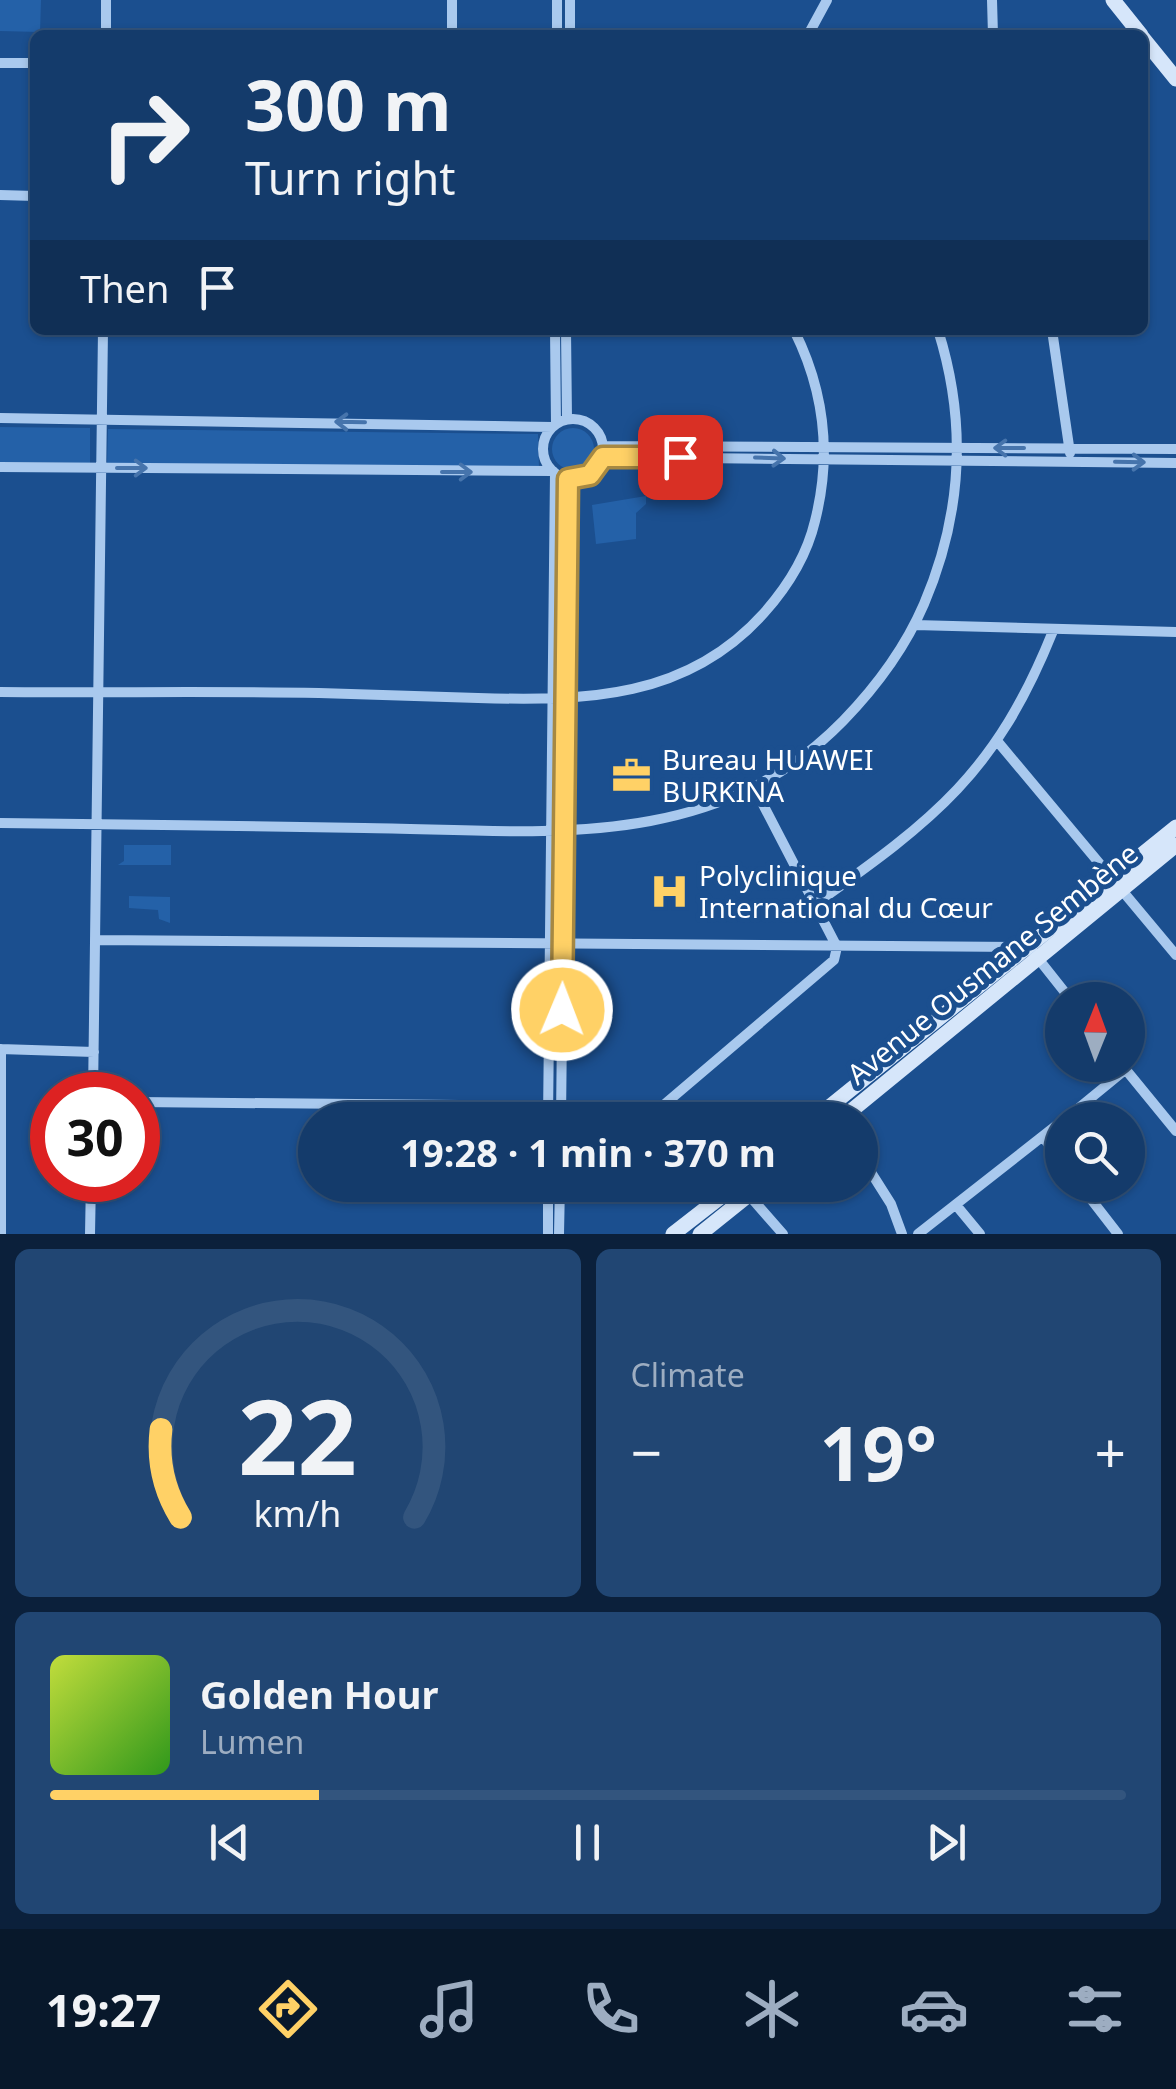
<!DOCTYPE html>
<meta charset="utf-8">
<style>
:root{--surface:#143b6b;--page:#214673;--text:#f1f3f6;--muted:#9dadc1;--line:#33557e;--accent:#ffd166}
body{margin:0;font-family:"Noto Sans",sans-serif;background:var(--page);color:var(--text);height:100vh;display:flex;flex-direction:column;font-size:38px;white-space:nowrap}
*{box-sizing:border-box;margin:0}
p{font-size:32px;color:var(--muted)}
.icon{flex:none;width:55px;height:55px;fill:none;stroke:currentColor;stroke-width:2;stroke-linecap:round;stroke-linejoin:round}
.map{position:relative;height:1234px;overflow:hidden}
.side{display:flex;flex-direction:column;gap:15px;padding:15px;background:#0b203b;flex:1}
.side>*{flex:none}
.top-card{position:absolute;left:30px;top:30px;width:1118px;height:305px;border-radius:15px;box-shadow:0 2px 8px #0004,0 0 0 2px var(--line);background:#143b6b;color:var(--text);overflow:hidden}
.needle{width:65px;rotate:1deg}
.tools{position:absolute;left:1045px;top:982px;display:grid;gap:20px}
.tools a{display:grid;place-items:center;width:100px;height:100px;border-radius:50%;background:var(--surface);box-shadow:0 2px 8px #0004,0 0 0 2px var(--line);font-size:50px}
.speed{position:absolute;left:30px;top:1072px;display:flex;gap:20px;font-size:50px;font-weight:700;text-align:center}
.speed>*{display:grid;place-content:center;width:130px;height:130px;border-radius:50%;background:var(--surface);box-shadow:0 2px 8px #0004,0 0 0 2px var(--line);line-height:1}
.speed .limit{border:15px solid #d22;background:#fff;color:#111}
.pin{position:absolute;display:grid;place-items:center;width:85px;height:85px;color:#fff;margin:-42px;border-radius:20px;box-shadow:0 5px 15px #0006}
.me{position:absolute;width:110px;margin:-55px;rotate:1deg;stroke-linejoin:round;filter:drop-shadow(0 0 8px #0008)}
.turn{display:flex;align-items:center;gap:35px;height:210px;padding:0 50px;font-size:45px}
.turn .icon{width:130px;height:130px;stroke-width:2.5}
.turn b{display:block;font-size:70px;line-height:85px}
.then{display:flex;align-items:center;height:95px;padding:0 50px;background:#0003;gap:20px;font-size:38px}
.big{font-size:75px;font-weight:700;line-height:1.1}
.side .card{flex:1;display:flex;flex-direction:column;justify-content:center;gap:15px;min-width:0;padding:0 35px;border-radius:15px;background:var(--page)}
.side .dial{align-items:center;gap:0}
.dial svg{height:260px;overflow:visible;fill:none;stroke:var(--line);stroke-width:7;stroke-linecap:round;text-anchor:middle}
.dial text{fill:var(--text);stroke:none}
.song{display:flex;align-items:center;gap:30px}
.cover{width:120px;height:120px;border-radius:15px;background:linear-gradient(135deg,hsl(70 70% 55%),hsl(110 70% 35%))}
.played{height:10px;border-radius:5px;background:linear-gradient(90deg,var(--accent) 25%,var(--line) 25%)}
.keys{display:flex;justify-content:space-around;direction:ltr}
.heat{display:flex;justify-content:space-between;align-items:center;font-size:55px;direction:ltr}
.side .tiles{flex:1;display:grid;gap:15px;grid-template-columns:1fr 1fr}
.card:last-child{grid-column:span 2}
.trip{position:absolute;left:298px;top:1102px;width:580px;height:100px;border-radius:50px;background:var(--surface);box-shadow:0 2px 8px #0004,0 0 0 2px var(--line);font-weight:700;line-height:100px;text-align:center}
.dock{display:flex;height:160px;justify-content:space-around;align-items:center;background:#08182b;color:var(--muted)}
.dock .icon{width:70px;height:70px}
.dock .current{color:var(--accent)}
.dock b{font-size:45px;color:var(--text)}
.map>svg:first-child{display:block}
</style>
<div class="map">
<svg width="1176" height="1234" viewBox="0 0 1176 1234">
<rect width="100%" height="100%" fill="#1b4f8f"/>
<!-- green -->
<path fill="#2461a8" d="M0 0H41L40 32 0 31Z
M0 427 90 428V463L0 462Z
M552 449a21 21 0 1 1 42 0a21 21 0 1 1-42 0Z
M108 429 538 434 539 469 107 465Z
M646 496V504L636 513V539L596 544 592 505Z
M124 845H171V865H118L124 861Z
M129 896 170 897V923L159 919 158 910 129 908Z"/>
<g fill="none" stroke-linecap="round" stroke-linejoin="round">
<!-- street -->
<path stroke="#a9c9ee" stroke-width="10" d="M557 0V35
M992 0 993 35
M106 35V0
M452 35V0
M570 35V0
M808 35 827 0
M0 63H35
M0 195 35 196
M555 330 556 424
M566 330 567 419
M1052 330 1070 453
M0 418 552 427
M543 449a30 30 0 1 1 60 0a30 30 0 1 1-60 0Z
M604 446 1176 449
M603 457 1176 463
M0 467 553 471
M915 625 1176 632
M0 692C106 693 213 691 319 693 372 695 425 696 478 698 586 701 687 699 764 613 788 586 807 555 815 521 832 454 825 392 794 330
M998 742 1176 955
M0 823C121 824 243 826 364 828 536 830 711 856 843 721 876 687 905 648 924 604 962 515 967 422 938 330
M815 904C935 819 996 773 1053 631
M96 940 1029 947 1071 1000
M0 1049 94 1052
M1122 1065 1176 1131
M93 1095 103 330
M138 1102 551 1106
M548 1120 555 473
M561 1120 568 479
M646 1120 834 960 837 947 755 789
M1064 1120 1125 1070
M1043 1137 1062 1162
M860 1155 891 1204 902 1234
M740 1185 783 1234
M1080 1185 1118 1234
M956 1205 980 1234
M1 1234V1049
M90 1234 91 1180
M548 1234V1185
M559 1234 560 1185
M918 1234 1062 1121"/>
<!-- secondary -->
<path stroke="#d6e6fa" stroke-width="15" d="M1113 0 1141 35
M1142 37 1176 79
M813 1120 1176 827
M840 1120 1176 845
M673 1234 736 1185
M700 1234 761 1185"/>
</g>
<!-- one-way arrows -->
<defs><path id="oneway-shaft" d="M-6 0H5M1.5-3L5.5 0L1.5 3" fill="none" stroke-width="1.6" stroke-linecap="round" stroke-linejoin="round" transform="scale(2.5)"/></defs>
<g stroke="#4674ac">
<use href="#oneway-shaft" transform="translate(350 422) rotate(-179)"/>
<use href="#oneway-shaft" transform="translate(1009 448) rotate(-180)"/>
<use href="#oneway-shaft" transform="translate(770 458) rotate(2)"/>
<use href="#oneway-shaft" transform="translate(1130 462) rotate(1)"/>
<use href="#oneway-shaft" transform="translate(132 468)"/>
<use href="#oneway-shaft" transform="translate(457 472)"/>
</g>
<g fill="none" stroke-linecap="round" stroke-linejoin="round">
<defs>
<path id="route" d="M562 1010 568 479 590 475 603 457H680"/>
</defs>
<!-- route casing -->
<use href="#route" stroke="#a68842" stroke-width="25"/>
<!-- route -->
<use href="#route" stroke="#ffd166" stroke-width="18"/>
</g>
<!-- icons -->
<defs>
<symbol id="office-bare" viewBox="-9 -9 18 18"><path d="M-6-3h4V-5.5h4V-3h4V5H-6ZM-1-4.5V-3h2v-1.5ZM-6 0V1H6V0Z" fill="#ffd166" stroke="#1b4f8f" stroke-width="2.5" paint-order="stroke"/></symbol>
<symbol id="hospital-bare" viewBox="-9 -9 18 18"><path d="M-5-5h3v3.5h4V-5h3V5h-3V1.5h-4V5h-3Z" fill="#ffd166" stroke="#1b4f8f" stroke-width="2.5" paint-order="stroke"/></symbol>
</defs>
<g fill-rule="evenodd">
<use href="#office-bare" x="604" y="748" width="55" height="55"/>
<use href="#hospital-bare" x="642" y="864" width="55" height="55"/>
</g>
<g text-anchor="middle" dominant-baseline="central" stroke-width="10" stroke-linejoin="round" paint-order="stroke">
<!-- poi labels -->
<g font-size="28" fill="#fff" stroke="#1b4f8f" text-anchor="start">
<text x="662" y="759">Bureau HUAWEI<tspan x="662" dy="32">BURKINA</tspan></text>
<text x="699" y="875">Polyclinique<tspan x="699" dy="32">International du Cœur</tspan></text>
</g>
<!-- street labels -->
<g font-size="28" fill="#fff" stroke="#1b4f8f">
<text transform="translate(992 963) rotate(-39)">Avenue Ousmane Sembène</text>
</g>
</g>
</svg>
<div class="tools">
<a><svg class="needle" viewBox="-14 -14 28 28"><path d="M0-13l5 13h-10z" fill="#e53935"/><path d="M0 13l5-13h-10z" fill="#9dadc1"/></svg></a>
<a><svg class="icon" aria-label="search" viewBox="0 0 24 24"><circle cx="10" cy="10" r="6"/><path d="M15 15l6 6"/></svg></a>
</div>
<div class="speed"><div class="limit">30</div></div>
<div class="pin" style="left:680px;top:457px;background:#d93025"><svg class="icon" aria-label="arrive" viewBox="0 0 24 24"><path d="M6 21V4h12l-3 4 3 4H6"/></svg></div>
<svg class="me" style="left:562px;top:1010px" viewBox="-20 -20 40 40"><circle r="17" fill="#ffd166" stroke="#fff" stroke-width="3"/><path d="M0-11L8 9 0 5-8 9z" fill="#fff"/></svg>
<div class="trip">19:28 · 1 min · 370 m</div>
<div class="top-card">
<div class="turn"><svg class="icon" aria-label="right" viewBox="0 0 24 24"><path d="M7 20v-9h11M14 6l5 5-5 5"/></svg><div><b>300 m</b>Turn right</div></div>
<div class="then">Then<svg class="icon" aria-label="arrive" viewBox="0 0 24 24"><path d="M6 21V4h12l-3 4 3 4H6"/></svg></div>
</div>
</div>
<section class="side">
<div class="tiles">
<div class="card dial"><svg viewBox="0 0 100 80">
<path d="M14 69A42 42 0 1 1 86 69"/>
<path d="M14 69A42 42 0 0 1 8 42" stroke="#ffd166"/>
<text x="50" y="56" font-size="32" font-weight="700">22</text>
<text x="50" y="72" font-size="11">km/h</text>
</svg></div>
<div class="card"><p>Climate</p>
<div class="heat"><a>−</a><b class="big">19°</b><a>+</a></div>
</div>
<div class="card">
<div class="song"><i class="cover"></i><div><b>Golden Hour</b><p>Lumen</p></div></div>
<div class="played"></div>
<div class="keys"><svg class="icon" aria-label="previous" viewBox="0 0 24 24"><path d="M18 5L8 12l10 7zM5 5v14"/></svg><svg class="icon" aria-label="pause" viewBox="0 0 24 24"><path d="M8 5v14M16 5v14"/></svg><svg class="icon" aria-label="next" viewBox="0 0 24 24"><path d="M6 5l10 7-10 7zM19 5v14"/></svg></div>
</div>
</div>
</section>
<nav class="dock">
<b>19:27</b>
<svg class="icon current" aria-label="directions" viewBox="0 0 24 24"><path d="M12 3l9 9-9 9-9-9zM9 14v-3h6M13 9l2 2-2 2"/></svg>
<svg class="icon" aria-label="music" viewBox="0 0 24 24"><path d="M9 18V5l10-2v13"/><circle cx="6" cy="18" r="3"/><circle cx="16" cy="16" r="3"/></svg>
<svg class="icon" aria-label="phone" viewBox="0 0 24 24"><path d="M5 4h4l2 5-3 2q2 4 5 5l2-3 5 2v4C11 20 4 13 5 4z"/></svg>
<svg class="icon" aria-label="climate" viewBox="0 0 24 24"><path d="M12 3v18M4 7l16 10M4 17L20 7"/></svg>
<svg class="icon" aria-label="car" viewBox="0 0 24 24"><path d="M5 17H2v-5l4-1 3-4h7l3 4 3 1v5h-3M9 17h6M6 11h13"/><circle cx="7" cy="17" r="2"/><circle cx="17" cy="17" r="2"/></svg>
<svg class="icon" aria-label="filters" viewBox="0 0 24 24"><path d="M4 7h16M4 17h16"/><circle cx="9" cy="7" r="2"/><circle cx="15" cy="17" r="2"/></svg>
</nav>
